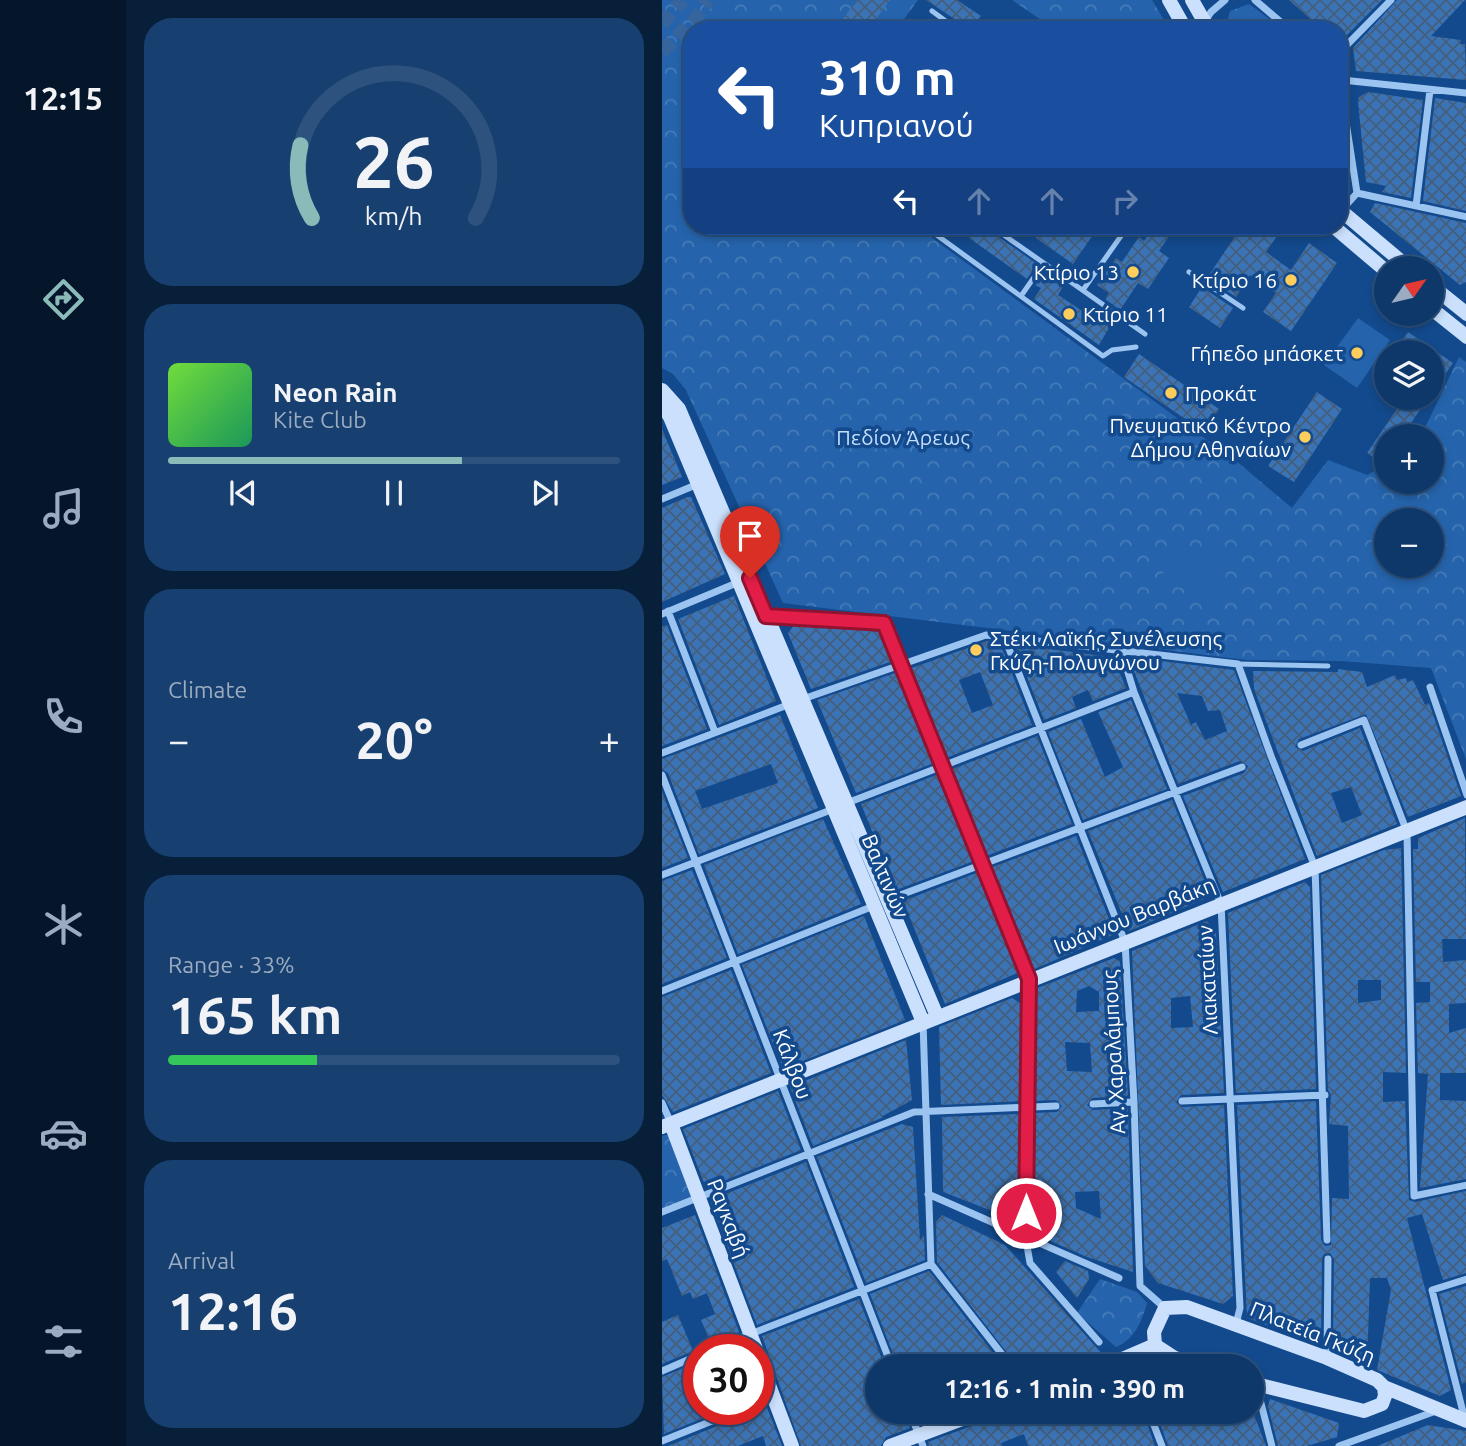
<!DOCTYPE html>
<meta charset="utf-8">
<style>
:root{--surface:#0e386a;--page:#173f70;--text:#f1f3f6;--muted:#9bacc1;--line:#2e527e;--accent:#8bbbb9}
body{margin:0;font-family:Ubuntu,sans-serif;background:var(--page);color:var(--text);height:100vh;display:flex;flex-direction:column;font-size:26px;white-space:nowrap}
*{box-sizing:border-box;margin:0}
p{font-size:23px;color:var(--muted)}
.icon{flex:none;width:38px;height:38px;fill:none;stroke:currentColor;stroke-width:2;stroke-linecap:round;stroke-linejoin:round}
.map{position:relative;flex:1;overflow:hidden}
.details{display:flex;flex-direction:column;gap:18px;padding:18px;background:#081f3a;width:536px}
.details>*{flex:none}
.top-card{position:absolute;left:21px;top:21px;width:665px;height:214px;border-radius:28px;box-shadow:0 4px 10px #0003,0 0 0 2px var(--line);background:#1a4fa0;color:#fff;overflow:hidden}
.needle{width:46px;rotate:56deg}
.tools{position:absolute;left:712px;top:256px;display:grid;gap:14px}
.tools a{display:grid;place-items:center;width:70px;height:70px;border-radius:50%;background:var(--surface);box-shadow:0 4px 10px #0003,0 0 0 2px var(--line);font-size:35px}
.speed{position:absolute;left:21px;top:1334px;display:flex;gap:14px;font-size:35px;font-weight:700;text-align:center}
.speed>*{display:grid;place-content:center;width:91px;height:91px;border-radius:50%;background:var(--surface);box-shadow:0 4px 10px #0003,0 0 0 2px var(--line);line-height:1}
.speed .limit{border:10px solid #d22;background:#fff;color:#111}
.pin{position:absolute;display:grid;place-items:center;width:60px;height:60px;color:#fff;margin:-72px -30px;border-radius:50% 50% 50% 0;rotate:-45deg;box-shadow:0 0 7px #0007}
.pin .icon{rotate:45deg}
.me{position:absolute;width:77px;margin:-38px;rotate:0deg;stroke-linejoin:round;filter:drop-shadow(0 0 5px #0008)}
.turn{display:flex;align-items:center;gap:24px;height:147px;padding:0 21px;font-size:32px}
.turn .icon{width:91px;height:91px;stroke-width:2.5}
.turn b{display:block;font-size:49px;line-height:60px}
.lanes{display:flex;align-items:center;height:66px;padding:0 21px;background:#0003;justify-content:center;gap:35px;direction:ltr}
.lanes .off{opacity:.35}
.big{font-size:52px;font-weight:700;line-height:1.1}
.details .card{flex:1;display:flex;flex-direction:column;justify-content:center;gap:10px;min-width:0;padding:0 24px;border-radius:28px;background:var(--page)}
.details .dial{align-items:center;gap:0}
.dial svg{height:182px;overflow:visible;fill:none;stroke:var(--line);stroke-width:7;stroke-linecap:round;text-anchor:middle}
.dial text{fill:var(--text);stroke:none}
.song{display:flex;align-items:center;gap:21px}
.cover{width:84px;height:84px;border-radius:10px;background:linear-gradient(135deg,hsl(100 70% 55%),hsl(150 70% 35%))}
.played{height:7px;border-radius:4px;background:linear-gradient(90deg,var(--accent) 65%,var(--line) 65%)}
.keys{display:flex;justify-content:space-around;direction:ltr}
.heat{display:flex;justify-content:space-between;align-items:center;font-size:38px;direction:ltr}
.charge{height:10px;border-radius:5px;background:linear-gradient(90deg,#34c759 33%,var(--line) 0)}
.trip{position:absolute;left:203px;top:1354px;width:399px;height:70px;border-radius:35px;background:var(--surface);box-shadow:0 4px 10px #0003,0 0 0 2px var(--line);font-weight:700;line-height:70px;text-align:center}
main{display:flex;flex:1;min-height:0}
.tab-bar{display:flex;flex-direction:column;width:126px;justify-content:space-around;align-items:center;background:#06162a;color:var(--muted)}
.tab-bar .icon{width:49px;height:49px}
.tab-bar .active{color:var(--accent)}
.tab-bar b{font-size:32px;color:var(--text)}
.map>svg:first-child{display:block}
</style>
<main>
<nav class="tab-bar">
<b>12:15</b>
<svg class="icon active" aria-label="directions" viewBox="0 0 24 24"><path d="M12 3l9 9-9 9-9-9zM9 14v-3h6M13 9l2 2-2 2"/></svg>
<svg class="icon" aria-label="music" viewBox="0 0 24 24"><path d="M9 18V5l10-2v13"/><circle cx="6" cy="18" r="3"/><circle cx="16" cy="16" r="3"/></svg>
<svg class="icon" aria-label="phone" viewBox="0 0 24 24"><path d="M5 4h4l2 5-3 2q2 4 5 5l2-3 5 2v4C11 20 4 13 5 4z"/></svg>
<svg class="icon" aria-label="climate" viewBox="0 0 24 24"><path d="M12 3v18M4 7l16 10M4 17L20 7"/></svg>
<svg class="icon" aria-label="car" viewBox="0 0 24 24"><path d="M5 17H2v-5l4-1 3-4h7l3 4 3 1v5h-3M9 17h6M6 11h13"/><circle cx="7" cy="17" r="2"/><circle cx="17" cy="17" r="2"/></svg>
<svg class="icon" aria-label="filters" viewBox="0 0 24 24"><path d="M4 7h16M4 17h16"/><circle cx="9" cy="7" r="2"/><circle cx="15" cy="17" r="2"/></svg>
</nav>
<section class="details">
<div class="card dial"><svg viewBox="0 0 100 80">
<path d="M14 69A42 42 0 1 1 86 69"/>
<path d="M14 69A42 42 0 0 1 9 37" stroke="#8bbbb9"/>
<text x="50" y="56" font-size="32" font-weight="700">26</text>
<text x="50" y="72" font-size="11">km/h</text>
</svg></div>
<div class="card">
<div class="song"><i class="cover"></i><div><b>Neon Rain</b><p>Kite Club</p></div></div>
<div class="played"></div>
<div class="keys"><svg class="icon" aria-label="previous" viewBox="0 0 24 24"><path d="M18 5L8 12l10 7zM5 5v14"/></svg><svg class="icon" aria-label="pause" viewBox="0 0 24 24"><path d="M8 5v14M16 5v14"/></svg><svg class="icon" aria-label="next" viewBox="0 0 24 24"><path d="M6 5l10 7-10 7zM19 5v14"/></svg></div>
</div>
<div class="card"><p>Climate</p>
<div class="heat"><a>−</a><b class="big">20°</b><a>+</a></div>
</div>
<div class="card"><p>Range · 33%</p><b class="big">165 km</b><div class="charge"></div></div>
<div class="card"><p>Arrival</p><b class="big">12:16</b></div>
</section>
<div class="map">
<svg width="805" height="1446" viewBox="0 0 805 1446">
<defs>
<pattern id="forest-crowns" width="20" height="18" patternUnits="userSpaceOnUse" patternTransform="scale(1.75)"><rect width="20" height="18" fill="#2564ac"/><path d="M2 6a3 3 0 1 1 6 0M12 15a3 3 0 1 1 6 0" fill="none" stroke="#467bb8"/></pattern>
<pattern id="building-cross-hatch" width="8" height="8" patternUnits="userSpaceOnUse" patternTransform="scale(1.75)"><rect width="8" height="8" fill="#3b74b6"/><path d="M0 0l8 8M0 8l8-8" fill="none" stroke="#445e7c"/></pattern>
</defs>
<rect width="100%" height="100%" fill="#134a8d"/>
<!-- forest -->
<path fill="url(#forest-crowns)" fill-rule="evenodd" d="M0 0H256L234 30H30V226H254L579 465 630 508 666 460 705 475 724 465V481H770V436H759L797 357 804 362V759L769 668 679 661 585 660 121 603 24 390 11 374 0 368ZM724 520H770V565H724Z
M350 0H490L508 30H394Z
M587 4 622 30H567L565 22 568 11Z
M677 109 688 183 683 189 677 186Z
M7 1134 33 1196 0 1210V1136Z
M438 1279 475 1292 485 1303C480 1321 473 1339 454 1347L415 1313Z"/>
<!-- pitch -->
<path fill="#2564ac" d="M696 318 728 340 695 388 662 365Z
M508 543 569 556 558 597 499 583Z"/>
<!-- building -->
<path fill="url(#building-cross-hatch)" fill-rule="evenodd" d="M195 0H228L211 23 219 30H173Z
M264 0H295L319 16 309 30Z
M627 0H720L677 43V30H661Z
M735 0H803L769 36 799 40 798 44H803L804 80 694 71 691 48Z
M706 92 761 100 749 198 720 192 724 186 704 182 696 102 697 97Z
M773 98 804 103V211L761 201Z
M713 203 804 223V282L798 285 708 212Z
M316 226H321L375 264 365 279 307 238Z
M383 226H437L411 264 374 238Z
M492 226 507 236 497 251 507 258 486 289 476 283 458 310 443 299 447 293 435 285 454 258 460 262 477 237 482 241Z
M580 226H622L604 252 629 270 647 243 675 263 629 331 601 312 614 293 588 275 574 297 545 278Z
M382 272 402 285 396 295 431 318 437 308 452 319 437 345 372 299 379 288 373 285Z
M540 287 571 308 558 328 527 307Z
M746 332 791 363 770 393V352H732Z
M477 354 557 409 542 432 462 377Z
M655 392 680 409 632 482 606 466Z
M743 397H767L740 436H724V458L721 464 705 453Z
M0 429 20 477 0 485Z
M25 497H29L63 574 0 602V508Z
M72 596 114 701 57 725 16 619Z
M133 624 219 632 231 661 149 689 126 633Z
M5 625 45 729 0 746V627Z
M325 641 336 643 342 653 370 725 284 758 247 669ZM318 672 331 705 310 713 297 680Z
M364 646 441 656 444 663 452 659 464 688 431 701 426 690 410 697 414 708 382 720 354 649Z
M483 659 572 670 643 859 561 892 521 796 582 773 586 766 578 761 516 784 472 671ZM515 693 540 696 546 711 558 710 565 731 543 740 534 722 529 725Z
M676 669 700 672 705 687 733 675 735 680 744 678 745 682 751 680 763 705 767 703 799 796 746 817 704 714 637 739 633 747 641 751 698 728 735 824 655 856 592 689 591 671 676 672ZM689 787 700 815 680 823 669 793Z
M236 672 272 763 194 793 155 700Z
M469 700 505 789 421 820 386 732 419 719 443 777 461 767 436 712Z
M118 715 156 808 37 854 6 773 0 769V759ZM109 764 116 783 40 809 33 791Z
M375 736 410 824 324 856 288 770Z
M277 774 312 861 234 890 199 804Z
M0 792 26 858 0 868Z
M510 800 549 896 467 931 426 831Z
M803 818 804 939H780L781 962 804 960V1003L787 1004V1033L804 1028V1073H778V1100L804 1101V1179L758 1188 766 1074 756 1073 754 1003 768 1002V982H754L751 849H756V838Z
M161 819 199 904 76 954 42 865Z
M414 836 453 934 370 970 328 868Z
M739 848 744 1073 721 1072V1102L743 1101 747 1200 753 1202 804 1191V1273L781 1280 760 1214 745 1218 789 1390 778 1396 715 1370 729 1290 725 1278H708L705 1365 671 1350 672 1259 668 1253 662 1254 660 1259 659 1341 655 1344 585 1318 575 1105 654 1101 659 1240 663 1246 669 1245 670 1198 687 1199 686 1126 667 1124 669 1095 666 1090 659 875 722 850ZM696 980H719V1000L696 1003Z
M30 870 65 958 0 984V881Z
M317 872 358 972 283 1004 241 901Z
M643 882 648 887 654 1089 574 1093 566 913Z
M202 916 243 1020 121 1069 80 965Z
M545 921 554 932 562 1093 519 1095 514 1102 520 1107 562 1105 571 1296 561 1304 496 1283 483 1266 470 951ZM528 996 531 1027 509 1028V998Z
M452 958 458 961 466 1096 430 1098 425 1105 431 1110 466 1108 471 1272 425 1257 375 1235 374 1204 371 1205 372 1113 395 1112 400 1106 394 1100 372 1101 373 989ZM427 986 437 992V1011L414 1012 415 991ZM403 1042 428 1043 430 1072 405 1071ZM437 1191 439 1219 414 1208 413 1192Z
M69 970 109 1073 11 1112 0 1095V997Z
M350 998 361 1005 359 1101 279 1105 277 1027Z
M244 1040 250 1100 219 1117H222L151 1146 128 1087Z
M116 1091 139 1150 44 1188 21 1129Z
M359 1114 358 1210 343 1216 281 1192 280 1117Z
M240 1124 251 1127 258 1240 262 1235 263 1260 204 1283 155 1157Z
M144 1162 192 1287 95 1325 48 1200Z
M33 1215 77 1332 49 1343 39 1320 53 1314 45 1293 31 1299 28 1292 20 1296 5 1259 0 1261V1228Z
M280 1215 343 1245 442 1356 432 1367H356L275 1262 274 1222Z
M403 1261 426 1271 427 1279 415 1298 394 1272Z
M267 1271 342 1367H236L208 1294Z
M804 1286V1382L800 1384 777 1294Z
M197 1299 223 1367H215V1412H242L248 1428 224 1437 219 1446H139L100 1336Z
M16 1315 31 1351 0 1364V1322Z
M36 1362 37 1409H64L2 1434 0 1377Z
M608 1399 677 1423 675 1437 645 1446H616L606 1406Z
M104 1405 120 1446H104L101 1436 76 1446H6L82 1415 86 1409Z
M255 1412H291L259 1424Z
M328 1412H334L335 1417 349 1412H481L493 1446H366L362 1434 339 1443 340 1446H267L266 1442 323 1421Z
M494 1412H591L604 1446H506Z
M766 1425 804 1431V1446H715Z"/>
<g fill="none" stroke-linecap="round" stroke-linejoin="round">
<!-- secondary-tunnel -->
<path stroke="#36659e" stroke-width="14" stroke-dasharray="14 7" stroke-linecap="butt" d="M0 24 21 0
M0 52 34 18 46 0"/>
<!-- lane -->
<path stroke="#9cc4f1" stroke-width="5" d="M270 11 296 30
M262 226 276 236
M283 226 276 236 441 356 450 350 474 347
M329 226 483 334
M527 272 581 308
M421 290 466 226
M359 296 382 263
M576 664 666 666"/>
<!-- street -->
<path stroke="#9cc4f1" stroke-width="7" d="M593 0 628 30
M537 30 549 12 563 0
M677 53 729 0
M677 77 695 193
M680 80 805 93
M695 193 805 217
M754 206 768 90
M679 211 695 193
M0 499 36 484
M6 611 53 732
M0 614 77 582
M104 616 222 623 367 979 364 1240 368 1263 437 1342
M342 636 463 942 472 1102 478 1286 503 1308
M460 653 472 692 559 904 578 1308 574 1324
M768 687 805 795
M639 745 702 720 745 832 752 1196 805 1185
M0 753 141 699 324 635 576 664 609 756 653 867 665 1240
M0 775 230 1367
M185 803 472 692
M0 875 174 808
M225 900 580 767
M0 991 214 905
M261 1022 269 1264 350 1367
M520 1101 663 1095
M0 1103 9 1123
M431 1104 472 1102
M266 1194 457 1278
M0 1212 252 1112 394 1106
M50 1349 269 1264
M665 1358 666 1259
M0 1371 37 1355
M594 1384 610 1446
M96 1402 111 1396
M248 1412 261 1446
M487 1412 500 1446
M803 1420 770 1290 805 1279
M0 1441 80 1409
M677 1446 774 1411"/>
<!-- secondary -->
<path stroke="#cae0fc" stroke-width="14" d="M507 0 524 30
M530 0 547 30
M677 209 747 268
M671 226 724 271
M770 286 805 314
M770 309 805 337
M0 390 17 409 275 1016
M0 405 8 417 261 1022
M9 1124 94 1349
M0 1127 805 807
M493 1345 492 1332 503 1308 525 1307 665 1358 715 1380 722 1387 723 1396 720 1404 702 1411 590 1383
M493 1345 513 1358 541 1367
M96 1356 130 1446
M442 1367 493 1345
M722 1387 805 1421
M228 1446 319 1412"/>
</g>
<g fill="none" stroke-linecap="round" stroke-linejoin="round">
<defs>
<path id="route" d="M88 578 104 616 222 623 367 979 364 1213"/>
</defs>
<!-- route casing -->
<use href="#route" stroke="#92132f" stroke-width="18"/>
<!-- route -->
<use href="#route" stroke="#e11d48" stroke-width="12"/>
</g>
<!-- markers -->
<g fill="#ffcd5c" stroke="#134a8d" stroke-width="2.5">
<circle cx="471" cy="272" r="7"/>
<circle cx="629" cy="280" r="7"/>
<circle cx="407" cy="314" r="7"/>
<circle cx="695" cy="353" r="7"/>
<circle cx="509" cy="393" r="7"/>
<circle cx="643" cy="437" r="7"/>
<circle cx="314" cy="650" r="7"/>
</g>
<g text-anchor="middle" dominant-baseline="central" stroke-width="7" stroke-linejoin="round" paint-order="stroke">
<!-- poi labels -->
<g font-size="21" fill="#fff" stroke="#134a8d" text-anchor="end">
<text x="457" y="272">Κτίριο 13</text>
<text x="615" y="280">Κτίριο 16</text>
<text x="421" y="314" text-anchor="start">Κτίριο 11</text>
<text x="681" y="353">Γήπεδο μπάσκετ</text>
<text x="523" y="393" text-anchor="start">Προκάτ</text>
<text x="629" y="425">Πνευματικό Κέντρο<tspan x="629" dy="24">Δήμου Αθηναίων</tspan></text>
<text x="328" y="638" text-anchor="start">Στέκι Λαϊκής Συνέλευσης<tspan x="328" dy="24">Γκύζη-Πολυγώνου</tspan></text>
</g>
<!-- park labels -->
<g font-size="21" fill="#c3defc" stroke="#134a8d">
<text x="241" y="437">Πεδίον Άρεως</text>
</g>
<!-- street labels -->
<g font-size="21" fill="#fff" stroke="#134a8d">
<text transform="translate(224 876) rotate(67)">Βαλτινών</text>
<text transform="translate(472 915) rotate(-22)">Ιωάννου Βαρβάκη</text>
<text transform="translate(545 980) rotate(-93)">Λιακαταίων</text>
<text transform="translate(451 1052) rotate(-93)">Αγ. Χαραλάμπους</text>
<text transform="translate(131 1064) rotate(69)">Κάλβου</text>
<text transform="translate(67 1218) rotate(69)">Ραγκαβή</text>
<text transform="translate(651 1332) rotate(22)">Πλατεία Γκύζη</text>
</g>
</g>
</svg>
<div class="tools">
<a><svg class="needle" viewBox="-14 -14 28 28"><path d="M0-13l5 13h-10z" fill="#e53935"/><path d="M0 13l5-13h-10z" fill="#9bacc1"/></svg></a>
<a><svg class="icon" aria-label="layers" viewBox="0 0 24 24"><path d="M12 4l9 5-9 5-9-5zM3 14l9 5 9-5"/></svg></a>
<a>+</a>
<a>−</a>
</div>
<div class="speed"><div class="limit">30</div></div>
<div class="pin" style="left:88px;top:578px;background:#d93025"><svg class="icon" aria-label="arrive" viewBox="0 0 24 24"><path d="M6 21V4h12l-3 4 3 4H6"/></svg></div>
<svg class="me" style="left:364px;top:1213px" viewBox="-20 -20 40 40"><circle r="17" fill="#e11d48" stroke="#fff" stroke-width="3"/><path d="M0-11L8 9 0 5-8 9z" fill="#fff"/></svg>
<div class="trip">12:16 · 1 min · 390 m</div>
<div class="top-card">
<div class="turn"><svg class="icon" aria-label="left" viewBox="0 0 24 24"><path d="M17 20v-9H6M10 6l-5 5 5 5"/></svg><div><b>310 m</b>Κυπριανού</div></div>
<div class="lanes"><svg class="icon" aria-label="left" viewBox="0 0 24 24"><path d="M17 20v-9H6M10 6l-5 5 5 5"/></svg><svg class="icon off" aria-label="ahead" viewBox="0 0 24 24"><path d="M12 20V5M6 11l6-6 6 6"/></svg><svg class="icon off" aria-label="ahead" viewBox="0 0 24 24"><path d="M12 20V5M6 11l6-6 6 6"/></svg><svg class="icon off" aria-label="right" viewBox="0 0 24 24"><path d="M7 20v-9h11M14 6l5 5-5 5"/></svg></div>
</div>
</div>
</main>
